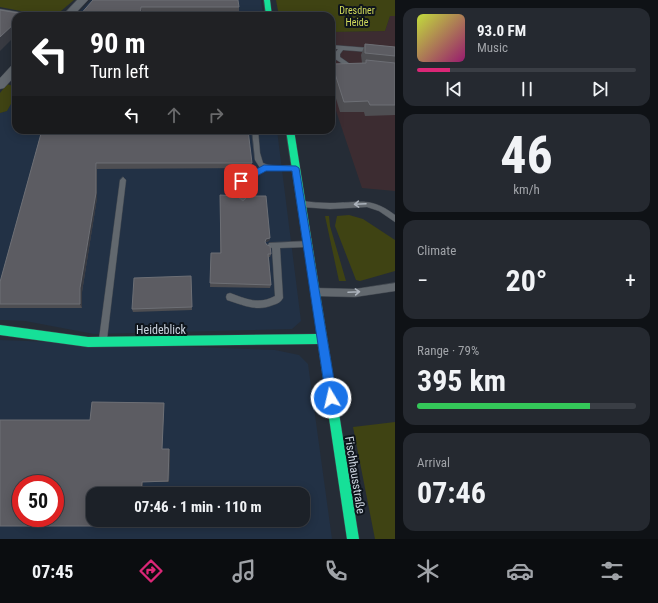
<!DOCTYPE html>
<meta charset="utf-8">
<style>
:root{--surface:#1c2128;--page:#252930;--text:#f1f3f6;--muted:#a0a3a8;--line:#3a3e45;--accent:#db2777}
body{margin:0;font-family:"Roboto Condensed",sans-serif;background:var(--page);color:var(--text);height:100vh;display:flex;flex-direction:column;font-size:15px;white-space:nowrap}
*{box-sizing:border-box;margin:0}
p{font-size:13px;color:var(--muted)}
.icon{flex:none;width:22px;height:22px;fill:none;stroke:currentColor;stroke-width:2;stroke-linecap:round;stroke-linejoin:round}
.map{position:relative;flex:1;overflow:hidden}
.details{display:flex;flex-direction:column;gap:8px;padding:8px;background:#0f1216;width:263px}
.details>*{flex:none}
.hud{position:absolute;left:12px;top:12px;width:323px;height:122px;border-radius:12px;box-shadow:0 2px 10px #0003,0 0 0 1px var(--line);background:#202124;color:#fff;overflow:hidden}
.speed{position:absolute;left:12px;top:475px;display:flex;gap:8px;font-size:20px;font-weight:700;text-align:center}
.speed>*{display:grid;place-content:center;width:52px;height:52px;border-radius:50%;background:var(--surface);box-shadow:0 2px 10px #0003,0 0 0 1px var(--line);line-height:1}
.speed .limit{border:6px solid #d22;background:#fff;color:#111}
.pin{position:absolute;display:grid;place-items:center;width:34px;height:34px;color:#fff;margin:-17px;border-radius:8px;box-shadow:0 2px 6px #0006}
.me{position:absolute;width:44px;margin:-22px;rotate:351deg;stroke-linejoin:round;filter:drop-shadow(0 0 3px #0008)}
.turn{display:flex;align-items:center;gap:14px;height:84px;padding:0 12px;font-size:18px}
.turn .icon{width:52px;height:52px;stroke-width:2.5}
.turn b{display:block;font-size:28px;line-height:34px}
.lanes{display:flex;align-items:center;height:38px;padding:0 12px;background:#0003;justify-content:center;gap:20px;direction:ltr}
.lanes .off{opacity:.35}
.big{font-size:30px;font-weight:700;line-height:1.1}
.details .tile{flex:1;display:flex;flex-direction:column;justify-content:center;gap:6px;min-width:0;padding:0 14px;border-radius:12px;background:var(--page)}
.details .dial{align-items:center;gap:0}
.dial b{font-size:52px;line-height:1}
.song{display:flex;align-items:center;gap:12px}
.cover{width:48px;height:48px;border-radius:6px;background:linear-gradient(135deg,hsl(70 70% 55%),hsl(320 70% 35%))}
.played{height:4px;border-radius:2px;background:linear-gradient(90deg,var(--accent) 15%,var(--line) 15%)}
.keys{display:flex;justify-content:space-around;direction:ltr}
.heat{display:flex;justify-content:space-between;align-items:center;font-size:22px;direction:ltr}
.charge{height:6px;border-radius:3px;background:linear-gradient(90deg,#34c759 79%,var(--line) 0)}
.trip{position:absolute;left:86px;top:487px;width:224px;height:40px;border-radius:12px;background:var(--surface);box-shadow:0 2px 10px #0003,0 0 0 1px var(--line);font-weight:700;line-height:40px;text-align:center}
.tabs{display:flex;height:64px;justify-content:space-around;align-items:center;background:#0b0d10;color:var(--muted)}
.tabs .icon{width:28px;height:28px}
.tabs .on{color:var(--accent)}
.tabs b{font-size:18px;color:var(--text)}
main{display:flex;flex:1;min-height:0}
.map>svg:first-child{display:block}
</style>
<main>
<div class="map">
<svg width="395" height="539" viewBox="0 0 395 539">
<rect width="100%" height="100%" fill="#252c36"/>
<!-- built -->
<path fill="#223145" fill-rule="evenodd" d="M91 0H261L263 16H75Z
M16 95V130H277L301 321 292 329 94 334 25 321 0 320V113L7 111Z
M0 340 275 350 299 355 308 364 332 539H0ZM21 484H55V518H21ZM93 494H303V520H93Z"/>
<!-- education -->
<path fill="#3c2c31" d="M390 16H395V191L362 188 331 96V32L385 31Z"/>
<!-- green -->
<path fill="#3f4313" d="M0 0H74L55 16H46L0 7Z
M276 0H395V16H390L385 31 331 32V16H279Z
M7 84 16 87V95L7 111 0 113V93Z
M349 215 363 219 395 240V271L360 281 356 280 335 226 337 216Z
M325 216H329L330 226 346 281H339Z
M395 422V539H375L353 427Z"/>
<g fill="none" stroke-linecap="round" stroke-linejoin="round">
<defs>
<path id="lane" d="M0 9 30 14 33 16H22L0 11Z
M331 45 395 50V54L343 50 340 54V57L350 64 356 65 357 66 354 68 346 66 335 59 334 54 338 49H331Z
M252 130H258L260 153 263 163C274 169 292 162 299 168L296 170H267L245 182 246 200 242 203 238 200V181L239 179 260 168 255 160Z
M123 177 126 180 107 339 106 342 103 343 100 342 99 339 120 180Z
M302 201C311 202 321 203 330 203 359 203 370 196 395 215V222L379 211 367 207 330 209 302 207 298 204Z
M307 241 310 242 311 244 310 246 307 247 280 248 283 298C281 302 277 304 273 305 257 312 243 305 227 300L226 297 227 294 230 293C246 299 259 305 275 296L272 248 269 247 268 245 269 243Z
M395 283V291L355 297 316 296 313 295 312 292 313 289 316 288 355 289Z"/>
<path id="street" d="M77 0H88L73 16H62Z
M16 64V75L4 88 0 89V78L12 65Z"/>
<path id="fast" d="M264 0H270L272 16H266Z
M286 130H294L359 539H347L318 344 88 347 0 335V325L88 337 317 334Z"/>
</defs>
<!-- lane casing -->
<use href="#lane" stroke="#41474f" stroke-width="1"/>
<!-- street casing -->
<use href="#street" stroke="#41474f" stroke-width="1"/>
<!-- fast casing -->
<use href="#fast" stroke="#41474f" stroke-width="1"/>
<!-- lane -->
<use href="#lane" fill="#62686e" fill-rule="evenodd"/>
<!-- street -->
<use href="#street" fill="#62686e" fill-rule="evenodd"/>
<!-- fast -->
<use href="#fast" fill="#16e098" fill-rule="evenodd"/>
</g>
<!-- wall -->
<path fill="#4e4e52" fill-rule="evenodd" d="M93 0 239 7V12H142V16H79Z
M365 44 395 47V115L365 116 364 112H340L331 82V67L332 64 362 63 361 55Z
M42 130 252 163 251 168 97 169V198L82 292V308H0V282Z
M220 199 270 238 269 241 265 242 271 254 270 257H269L271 285 270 288 210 287 211 253H220Z
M191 276 192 310 133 312 132 309Z
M92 402 164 403V404L162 449H169L170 450 169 482H143L142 494H93V520H140V526H0V420H90ZM21 484H55V518H21Z"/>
<!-- shaded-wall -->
<path fill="#383a41" d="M141 7 142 12V16H140Z
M16 22V35L0 51V37Z
M96 163 97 169V198L82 292V308L80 304V288Z
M270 238 269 241 265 242 266 239Z
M169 449 170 450 169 482 168 481Z
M142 482H143L142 494H141Z"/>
<!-- building -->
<path fill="#5c5c62" stroke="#6d6f75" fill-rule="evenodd" d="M93 0H238L239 7H141L140 16H79Z
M0 10 24 14 22 16H16V22L0 37Z
M365 44 395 47V56L365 53Z
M366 60 395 63V105H370L368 101 344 102 332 64 366 63Z
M42 130H248L252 163H96V193L80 288V304H0V282Z
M220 195 237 196 243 201 248 196H266L270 238 266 239 265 242 267 245 270 246 271 254H268L271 285 210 283 211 253H221Z
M191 276 192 307 132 309 134 278Z
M92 402 164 403 162 449H169L168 481 142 482 141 494H93V520H139V526H0V420H90ZM21 484H55V518H21Z"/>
<!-- one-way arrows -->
<defs><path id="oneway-shaft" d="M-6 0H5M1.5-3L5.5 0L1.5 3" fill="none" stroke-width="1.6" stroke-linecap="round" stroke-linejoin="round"/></defs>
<g stroke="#acb3bc">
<use href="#oneway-shaft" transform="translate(360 204) rotate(177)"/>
<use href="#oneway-shaft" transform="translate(354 292) rotate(-3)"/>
</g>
<!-- route -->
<path fill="#1a73e8" stroke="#114b97" d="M264 165 296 166 299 168 337 398 335 402 331 404 327 402 326 398 292 171H266L244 183H238L237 181 238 179Z"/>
<g text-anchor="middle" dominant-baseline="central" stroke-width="4" stroke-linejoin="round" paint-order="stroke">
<!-- far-park labels -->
<g font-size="10" fill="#d1db5b" stroke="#0e141b">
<text x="357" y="10">Dresdner<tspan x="357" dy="12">Heide</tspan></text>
</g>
<!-- street labels -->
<g font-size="12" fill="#cbd3de" stroke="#0e141b">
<text x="161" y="330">Heideblick</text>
<text transform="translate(355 475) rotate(81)">Fischhausstraße</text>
</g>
</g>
</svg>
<div class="speed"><div class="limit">50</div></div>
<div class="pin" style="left:241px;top:181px;background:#d93025"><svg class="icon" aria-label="arrive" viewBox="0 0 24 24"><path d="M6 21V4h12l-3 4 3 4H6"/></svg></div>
<svg class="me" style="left:331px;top:398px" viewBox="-20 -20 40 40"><circle r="17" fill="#1a73e8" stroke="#fff" stroke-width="3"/><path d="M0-11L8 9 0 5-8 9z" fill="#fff"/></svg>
<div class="trip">07:46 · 1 min · 110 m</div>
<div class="hud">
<div class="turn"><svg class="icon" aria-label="left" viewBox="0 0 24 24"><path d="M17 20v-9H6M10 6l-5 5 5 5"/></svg><div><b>90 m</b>Turn left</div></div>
<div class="lanes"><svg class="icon" aria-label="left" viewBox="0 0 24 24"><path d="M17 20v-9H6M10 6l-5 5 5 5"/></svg><svg class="icon off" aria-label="ahead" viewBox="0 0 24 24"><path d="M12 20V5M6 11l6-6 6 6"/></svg><svg class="icon off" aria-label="right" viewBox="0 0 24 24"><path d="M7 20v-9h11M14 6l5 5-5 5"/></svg></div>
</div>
</div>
<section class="details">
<div class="tile">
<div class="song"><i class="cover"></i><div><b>93.0 FM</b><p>Music</p></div></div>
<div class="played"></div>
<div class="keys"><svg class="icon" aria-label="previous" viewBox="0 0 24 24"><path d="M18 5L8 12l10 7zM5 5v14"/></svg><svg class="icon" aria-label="pause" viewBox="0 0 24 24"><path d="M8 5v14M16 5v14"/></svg><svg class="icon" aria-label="next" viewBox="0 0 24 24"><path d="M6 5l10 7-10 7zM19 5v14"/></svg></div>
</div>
<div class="tile dial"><b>46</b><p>km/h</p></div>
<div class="tile"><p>Climate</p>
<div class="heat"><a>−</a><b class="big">20°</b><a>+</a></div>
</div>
<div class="tile"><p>Range · 79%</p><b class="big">395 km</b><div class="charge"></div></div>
<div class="tile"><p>Arrival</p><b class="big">07:46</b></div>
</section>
</main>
<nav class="tabs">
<b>07:45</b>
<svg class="icon on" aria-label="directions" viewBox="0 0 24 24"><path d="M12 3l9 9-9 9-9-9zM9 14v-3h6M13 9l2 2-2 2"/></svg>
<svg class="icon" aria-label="music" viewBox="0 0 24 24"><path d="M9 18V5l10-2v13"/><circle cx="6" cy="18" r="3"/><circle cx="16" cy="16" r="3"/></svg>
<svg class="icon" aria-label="phone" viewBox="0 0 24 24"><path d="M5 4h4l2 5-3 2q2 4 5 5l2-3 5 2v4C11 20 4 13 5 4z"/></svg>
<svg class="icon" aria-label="climate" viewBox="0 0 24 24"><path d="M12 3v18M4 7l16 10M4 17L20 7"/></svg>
<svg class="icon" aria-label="car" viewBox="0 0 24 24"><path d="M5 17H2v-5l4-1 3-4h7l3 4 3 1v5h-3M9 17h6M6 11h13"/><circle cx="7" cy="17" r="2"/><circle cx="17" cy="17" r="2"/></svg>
<svg class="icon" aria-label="filters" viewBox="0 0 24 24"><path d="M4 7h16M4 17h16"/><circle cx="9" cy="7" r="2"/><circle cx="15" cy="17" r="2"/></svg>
</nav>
